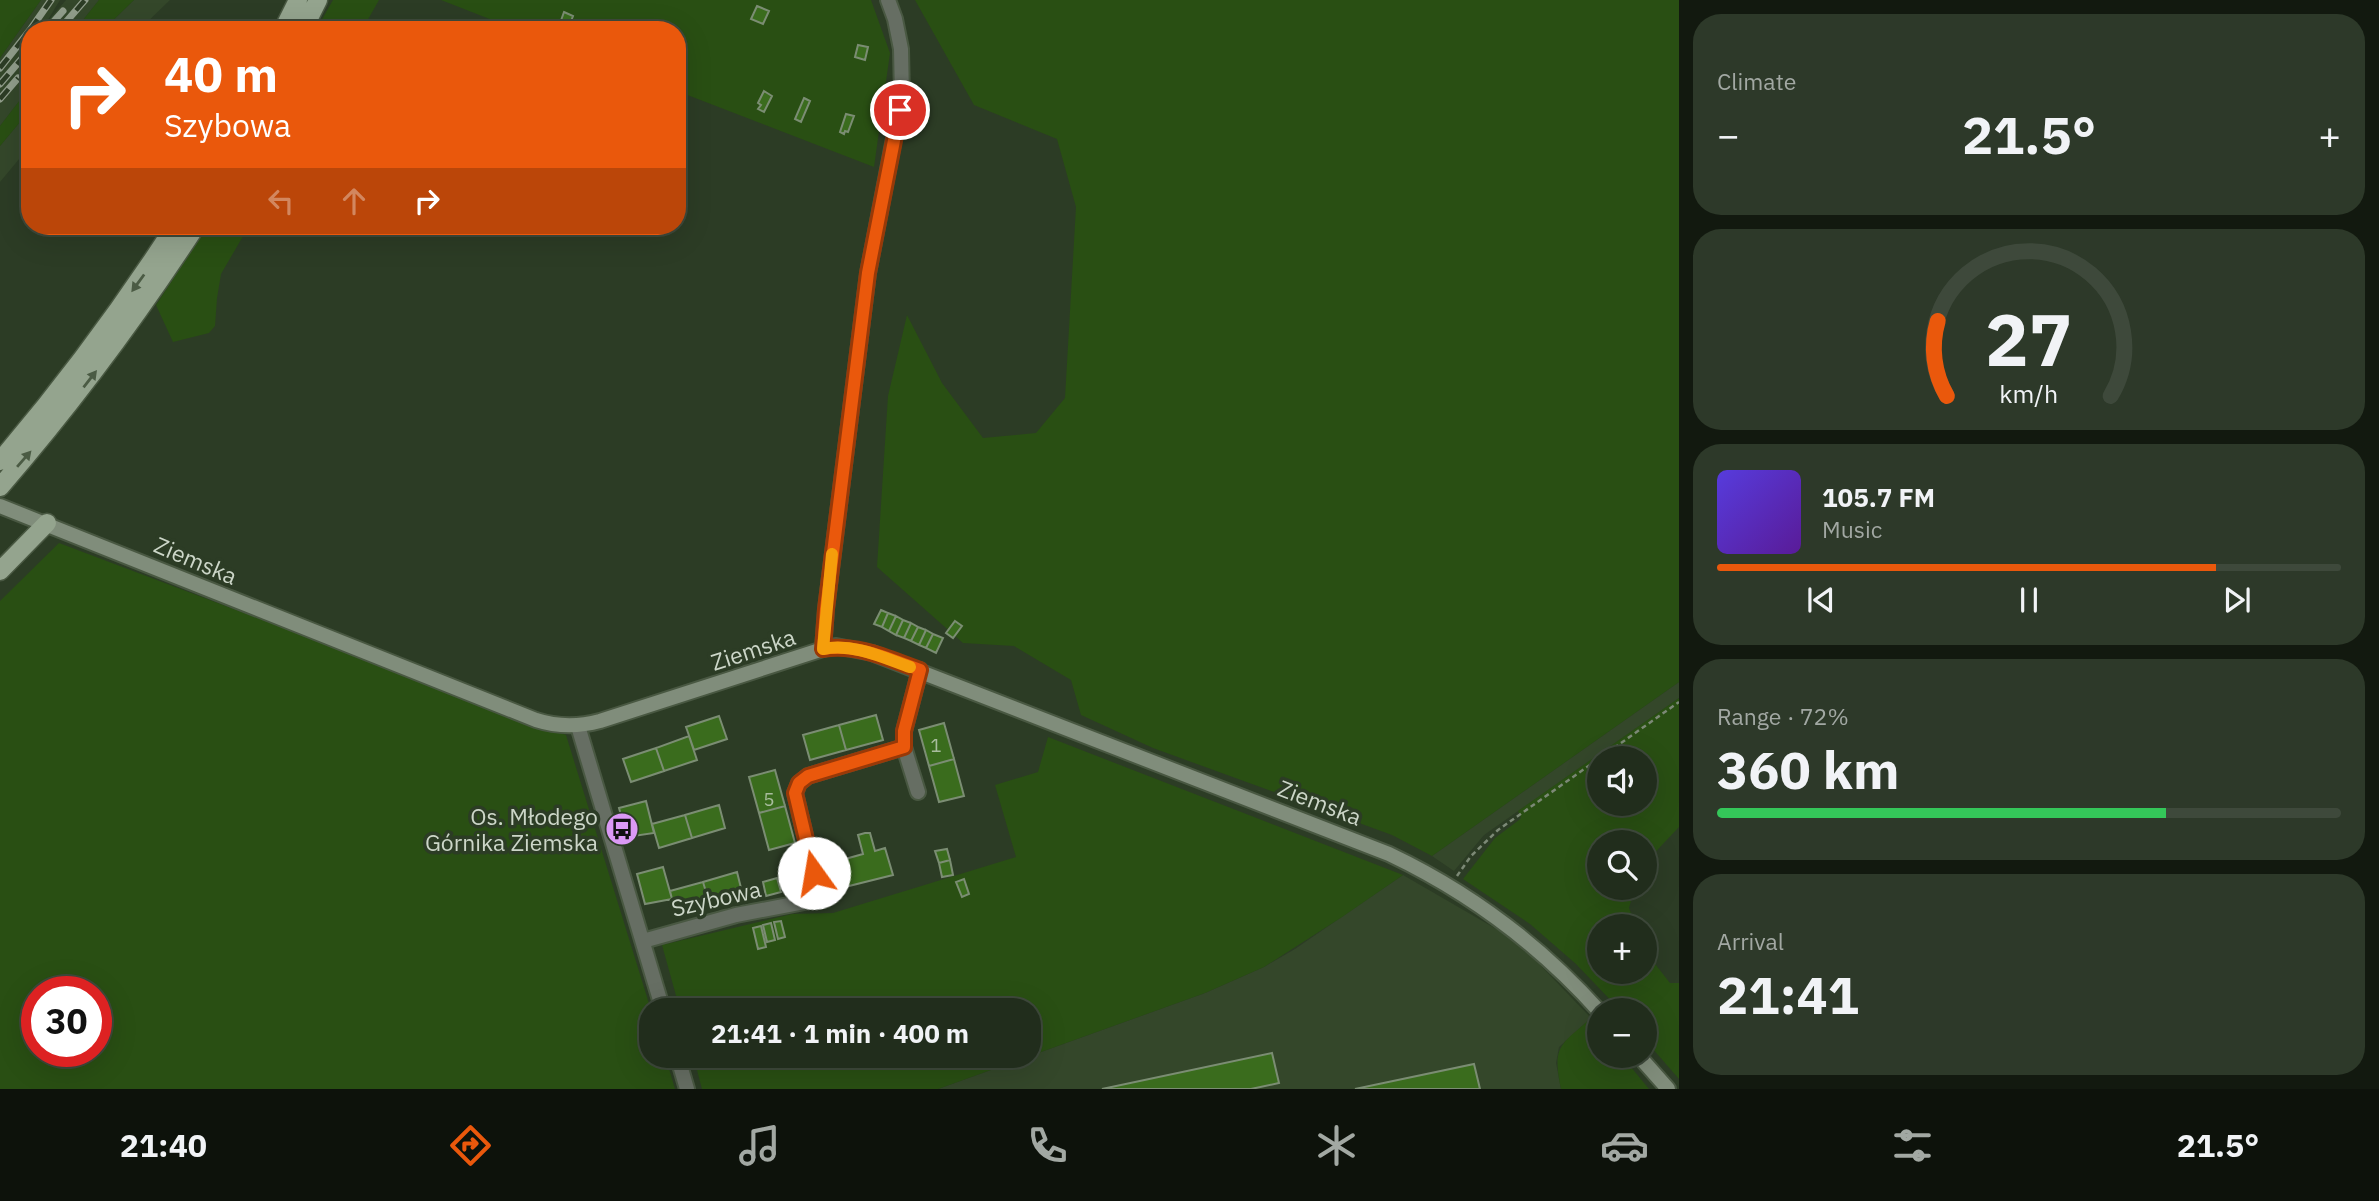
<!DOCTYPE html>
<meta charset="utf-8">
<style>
:root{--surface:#212d1c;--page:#2d3929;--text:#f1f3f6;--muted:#a2a8a3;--line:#3e493b;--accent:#ea580c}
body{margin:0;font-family:"IBM Plex Sans",sans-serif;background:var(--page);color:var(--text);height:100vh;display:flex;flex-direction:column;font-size:26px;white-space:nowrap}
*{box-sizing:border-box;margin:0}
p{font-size:23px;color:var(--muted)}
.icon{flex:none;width:38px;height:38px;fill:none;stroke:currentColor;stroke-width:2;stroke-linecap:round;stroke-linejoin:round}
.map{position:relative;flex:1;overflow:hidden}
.details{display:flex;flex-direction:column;gap:14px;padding:14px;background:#12190f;width:700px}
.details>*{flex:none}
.banner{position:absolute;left:21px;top:21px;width:665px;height:214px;border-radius:28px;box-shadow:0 7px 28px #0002,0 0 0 2px var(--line);background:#ea580c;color:#fff;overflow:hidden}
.fabs{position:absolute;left:1587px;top:746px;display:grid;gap:14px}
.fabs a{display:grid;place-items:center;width:70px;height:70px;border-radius:50%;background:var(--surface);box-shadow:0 7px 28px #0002,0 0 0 2px var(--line);font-size:35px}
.speed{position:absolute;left:21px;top:976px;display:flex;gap:14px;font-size:35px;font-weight:700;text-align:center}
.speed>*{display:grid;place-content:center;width:91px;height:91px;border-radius:50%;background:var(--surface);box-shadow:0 7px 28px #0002,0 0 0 2px var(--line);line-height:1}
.speed .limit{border:10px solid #d22;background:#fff;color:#111}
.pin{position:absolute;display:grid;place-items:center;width:60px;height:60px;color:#fff;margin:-30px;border:4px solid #fff;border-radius:50%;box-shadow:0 2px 7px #0007}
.me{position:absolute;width:77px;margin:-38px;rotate:347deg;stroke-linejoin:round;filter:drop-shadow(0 0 5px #0008)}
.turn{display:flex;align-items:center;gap:24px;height:147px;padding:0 28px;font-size:32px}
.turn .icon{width:91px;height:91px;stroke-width:2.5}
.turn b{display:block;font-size:49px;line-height:60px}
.lanes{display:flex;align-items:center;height:66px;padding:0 28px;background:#0003;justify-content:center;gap:35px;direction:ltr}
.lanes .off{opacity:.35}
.big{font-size:52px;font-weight:700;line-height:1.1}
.details .tile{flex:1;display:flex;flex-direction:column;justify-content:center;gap:10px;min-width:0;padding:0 24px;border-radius:28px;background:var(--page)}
.details .dial{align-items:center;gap:0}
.dial svg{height:182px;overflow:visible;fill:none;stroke:var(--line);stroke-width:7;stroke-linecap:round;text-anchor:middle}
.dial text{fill:var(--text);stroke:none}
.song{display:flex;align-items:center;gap:21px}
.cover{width:84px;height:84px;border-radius:10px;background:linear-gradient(135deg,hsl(250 70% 55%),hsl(270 70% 35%))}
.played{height:7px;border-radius:4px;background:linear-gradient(90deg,var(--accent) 80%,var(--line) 80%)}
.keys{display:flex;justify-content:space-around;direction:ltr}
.heat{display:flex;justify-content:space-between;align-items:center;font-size:38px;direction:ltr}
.charge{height:10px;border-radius:5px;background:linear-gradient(90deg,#34c759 72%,var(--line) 0)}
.trip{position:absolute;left:639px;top:998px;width:402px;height:70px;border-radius:28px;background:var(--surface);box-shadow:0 7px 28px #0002,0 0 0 2px var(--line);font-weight:700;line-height:70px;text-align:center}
.dock{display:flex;height:112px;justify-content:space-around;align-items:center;background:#0d120b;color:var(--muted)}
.dock .icon{width:49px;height:49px}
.dock .current{color:var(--accent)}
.dock b{font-size:32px;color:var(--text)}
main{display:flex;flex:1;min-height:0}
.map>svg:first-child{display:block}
</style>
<main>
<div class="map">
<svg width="1679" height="1089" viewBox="0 0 1679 1089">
<rect width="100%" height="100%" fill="#2c3c25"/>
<!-- built -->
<path fill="#34472a" d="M41 0H60L46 23 66 0H99L75 30H30V87L0 126V58Z
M134 0H170L139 30H103Z
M30 110V146L0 182V146Z
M1679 682V698L1484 835 1454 871 1432 856Z
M1403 875 1517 941 1591 1018 1559 1047 1556 1063 1561 1089H938L1205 993 1264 967 1295 949Z"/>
<!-- green -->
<path fill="#294f13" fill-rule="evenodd" d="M0 0H41L0 58Z
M99 0H134L103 30H75Z
M333 0H379L362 30H316Z
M441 0H871L890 53 874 167 677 91V30H518Z
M915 0H1679V682L1432 856 1392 835 1153 748 1081 715 1071 680 1014 646 963 643 877 567 888 396 907 315 942 383 983 438 1036 433 1065 398 1076 207 1057 139 974 105Z
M30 87V110L0 146V126Z
M208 226H249L221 274 217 298 215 326 209 333 173 342 156 305Z
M59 543 566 735 651 1010V1055H665L675 1089H0V601ZM37 992H96V1052H37Z
M1679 698V827L1645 863V842H1600V887H1635L1629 908 1636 926H1600V971H1645V948L1648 955 1670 983H1679V1079L1645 1040V1010H1620L1576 964 1530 924 1463 879 1495 838 1519 820 1521 818 1518 811ZM1600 758H1645V803H1600Z
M1048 737 1403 875 1342 917 1264 967 1205 993 938 1089H702L693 1055H1029V1010H680L662 945 792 914 833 913 1016 857 995 785 1038 772Z
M1591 1018 1599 1029 1600 1055H1621L1649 1089H1561C1552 1045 1560 1046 1591 1018Z"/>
<!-- building -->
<path fill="#3a6c1d" stroke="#7b8d73" stroke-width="2" d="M757 6 769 11 763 24 751 19Z
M564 12 573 16 568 29 559 26Z
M858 45 868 47 865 60 855 57Z
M764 91 772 96 764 112 758 109 761 105 758 103Z
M804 98 810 101 801 122 795 119Z
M846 114 854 116 848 132 845 131 844 134 840 132Z
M881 610 888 613 882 627 874 624Z
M888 613 896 616 889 631 882 627Z
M896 616 903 620 896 635 889 631Z
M903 620 911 623 904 638 896 635Z
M955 621 962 626 953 638 946 633Z
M911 623 918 627 911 641 904 638Z
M918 627 926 630 919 645 911 641Z
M926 630 933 634 926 648 919 645Z
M933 634 943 638 936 653 926 648Z
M876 715 883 740 846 750 839 725Z
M719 716 727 739 694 750 686 727Z
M944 723 954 759 929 766 919 730Z
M839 725 846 750 810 760 803 735Z
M689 736 697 760 664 771 656 748Z
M656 748 664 771 631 782 623 759Z
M954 759 964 796 939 802 929 766Z
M775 770 785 806 759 813 749 777Z
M646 801 654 833 627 837 619 808Z
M719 805 725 828 692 838 685 815Z
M785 806 795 843 769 850 759 813Z
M685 815 692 838 659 848 652 824Z
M865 833H870L875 851 885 848 893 875 845 887 838 861 863 854 858 835Z
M947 849 950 860 939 863 935 851Z
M950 860 953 875 942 877 939 863Z
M663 867 672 899 645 904 637 874Z
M737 872 743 896 710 905 703 882Z
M777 878 781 892 766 896 763 882Z
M964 879 969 894 962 897 956 882Z
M703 882 710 905 676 915 670 891Z
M781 921 785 937 778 939 774 922Z
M771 923 775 940 767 942 763 925Z
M761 926 766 947 758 949 753 928Z
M1272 1053 1279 1083 1251 1089H1102Z
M1474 1064 1480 1089H1355Z"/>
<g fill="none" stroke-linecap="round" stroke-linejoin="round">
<defs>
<path id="street" d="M823 649 826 609 868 273 902 97 901 49 895 19 888 0
M578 726 663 1010
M904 747 918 792
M643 941 736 915 820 899 795 793 799 783 808 776 904 747V731L920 670
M677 1055 687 1089"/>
<path id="secondary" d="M0 506 536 720C558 727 578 727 600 721L823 649 836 646 872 653 1389 854C1469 892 1540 945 1600 1012
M1638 1055 1668 1089"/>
<path id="primary" d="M283 30 298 0
M303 30 318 0
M0 461C64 386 122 308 175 226
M0 487C72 404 136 318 196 226
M0 571 47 523"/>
</defs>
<!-- street casing -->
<use href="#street" stroke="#495842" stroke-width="18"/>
<!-- secondary casing -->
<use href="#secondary" stroke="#495842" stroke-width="18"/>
<!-- primary casing -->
<use href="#primary" stroke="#495842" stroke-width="21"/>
<!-- path -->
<path stroke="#7c8976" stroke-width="2.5" stroke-dasharray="5 3.5" stroke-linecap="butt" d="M1457 876 1471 856 1498 830 1679 702"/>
<!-- street -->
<use href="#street" stroke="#666e63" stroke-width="14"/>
<!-- secondary -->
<use href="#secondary" stroke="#808d7b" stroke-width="14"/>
<!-- primary -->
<use href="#primary" stroke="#94a48e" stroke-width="18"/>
<defs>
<path id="rail" d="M30 30 51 0
M46 30 63 11
M59 30 85 0
M0 68 30 30
M0 84 30 49
M0 99 18 78"/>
</defs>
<!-- rail casing -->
<use href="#rail" stroke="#919d8b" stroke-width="7"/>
<!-- rail -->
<use href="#rail" stroke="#2c3c25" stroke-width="4.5" stroke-dasharray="13" stroke-linecap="butt"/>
</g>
<!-- one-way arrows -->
<defs><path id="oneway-solid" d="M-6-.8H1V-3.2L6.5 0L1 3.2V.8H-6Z" transform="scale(1.75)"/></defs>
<g fill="#4b5b44">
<use href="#oneway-solid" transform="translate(138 283) rotate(126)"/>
<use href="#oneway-solid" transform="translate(90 379) rotate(-52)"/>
<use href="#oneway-solid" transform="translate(24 459) rotate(-49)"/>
</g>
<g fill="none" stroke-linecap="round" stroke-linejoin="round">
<defs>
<path id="route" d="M814 873 795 793 799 783 808 776 904 747V731L920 670C889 659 856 643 823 649L826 609 868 273 900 110"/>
</defs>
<!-- route casing -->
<use href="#route" stroke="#983908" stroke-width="18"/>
<!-- route -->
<use href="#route" stroke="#ea580c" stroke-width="12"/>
<!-- slow -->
<path stroke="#f59e0b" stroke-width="12" d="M832 554 823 649C853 643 882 657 910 667"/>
</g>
<!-- icons -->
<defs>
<symbol id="bus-disc" viewBox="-11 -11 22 22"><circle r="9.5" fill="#db99f5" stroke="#2c3c25"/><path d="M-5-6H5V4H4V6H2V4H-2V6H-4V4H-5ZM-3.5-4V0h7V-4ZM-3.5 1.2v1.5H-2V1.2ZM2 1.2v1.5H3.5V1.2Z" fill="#111"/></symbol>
</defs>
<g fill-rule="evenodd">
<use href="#bus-disc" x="603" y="810" width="38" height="38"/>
</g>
<g text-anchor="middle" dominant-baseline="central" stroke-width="7" stroke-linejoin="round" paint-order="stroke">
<!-- number labels -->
<g font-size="19" fill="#a8bc9d">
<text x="936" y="745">1</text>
<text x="769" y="799">5</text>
</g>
<!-- street labels -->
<g font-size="23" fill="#ccd6c8" stroke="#2c3c25">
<text transform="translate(196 560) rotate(23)">Ziemska</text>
<text transform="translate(753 649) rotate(-18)">Ziemska</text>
<text transform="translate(1320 802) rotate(21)">Ziemska</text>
<text transform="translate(716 898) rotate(-13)">Szybowa</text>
</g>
<!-- poi labels -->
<g font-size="23" fill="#ccd6c8" stroke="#2c3c25" text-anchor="end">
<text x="598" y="816">Os. Młodego<tspan x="598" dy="26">Górnika Ziemska</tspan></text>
</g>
</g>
</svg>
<div class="fabs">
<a><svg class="icon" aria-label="sound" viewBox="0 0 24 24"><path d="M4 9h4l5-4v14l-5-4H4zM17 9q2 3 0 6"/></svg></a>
<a><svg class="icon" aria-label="search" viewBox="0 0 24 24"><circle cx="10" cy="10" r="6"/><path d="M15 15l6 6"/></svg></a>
<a>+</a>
<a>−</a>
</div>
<div class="speed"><div class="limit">30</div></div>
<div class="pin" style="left:900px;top:110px;background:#d93025"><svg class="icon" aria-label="arrive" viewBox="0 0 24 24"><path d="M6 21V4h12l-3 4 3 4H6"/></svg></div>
<svg class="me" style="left:814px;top:873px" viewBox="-20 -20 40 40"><circle r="19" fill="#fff"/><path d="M0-13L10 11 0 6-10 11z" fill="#ea580c"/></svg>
<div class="trip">21:41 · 1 min · 400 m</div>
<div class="banner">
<div class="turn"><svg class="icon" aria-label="right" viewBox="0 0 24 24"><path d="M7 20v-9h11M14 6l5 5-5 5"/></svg><div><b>40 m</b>Szybowa</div></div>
<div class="lanes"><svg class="icon off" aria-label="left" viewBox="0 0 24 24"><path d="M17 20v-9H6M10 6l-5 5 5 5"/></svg><svg class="icon off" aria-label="ahead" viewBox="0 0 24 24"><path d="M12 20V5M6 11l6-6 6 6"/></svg><svg class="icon" aria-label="right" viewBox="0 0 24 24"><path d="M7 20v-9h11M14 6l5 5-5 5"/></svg></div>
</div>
</div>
<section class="details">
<div class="tile"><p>Climate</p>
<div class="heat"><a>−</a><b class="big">21.5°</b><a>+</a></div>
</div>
<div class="tile dial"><svg viewBox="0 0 100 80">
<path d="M14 69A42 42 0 1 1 86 69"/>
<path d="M14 69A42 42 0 0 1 10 36" stroke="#ea580c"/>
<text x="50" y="56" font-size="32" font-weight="700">27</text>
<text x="50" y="72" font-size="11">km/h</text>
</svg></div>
<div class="tile">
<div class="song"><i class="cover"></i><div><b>105.7 FM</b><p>Music</p></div></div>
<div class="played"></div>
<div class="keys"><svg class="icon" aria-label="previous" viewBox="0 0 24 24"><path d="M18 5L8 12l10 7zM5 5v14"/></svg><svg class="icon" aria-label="pause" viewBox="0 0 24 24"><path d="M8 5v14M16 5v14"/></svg><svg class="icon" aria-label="next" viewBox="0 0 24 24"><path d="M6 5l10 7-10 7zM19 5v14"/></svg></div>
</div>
<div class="tile"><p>Range · 72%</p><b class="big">360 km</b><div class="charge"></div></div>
<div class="tile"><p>Arrival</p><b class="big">21:41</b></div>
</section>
</main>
<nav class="dock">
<b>21:40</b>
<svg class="icon current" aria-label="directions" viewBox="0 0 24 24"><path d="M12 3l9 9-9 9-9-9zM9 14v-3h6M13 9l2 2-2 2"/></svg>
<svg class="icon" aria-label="music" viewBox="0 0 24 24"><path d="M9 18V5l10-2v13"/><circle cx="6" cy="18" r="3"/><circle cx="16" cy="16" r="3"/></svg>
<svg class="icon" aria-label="phone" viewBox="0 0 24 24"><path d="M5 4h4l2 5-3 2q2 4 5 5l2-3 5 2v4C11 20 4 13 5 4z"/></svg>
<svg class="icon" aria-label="climate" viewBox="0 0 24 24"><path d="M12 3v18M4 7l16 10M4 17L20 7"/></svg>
<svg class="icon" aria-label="car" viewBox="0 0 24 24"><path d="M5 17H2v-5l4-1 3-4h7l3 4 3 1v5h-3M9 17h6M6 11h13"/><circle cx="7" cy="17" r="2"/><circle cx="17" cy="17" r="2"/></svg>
<svg class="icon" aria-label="filters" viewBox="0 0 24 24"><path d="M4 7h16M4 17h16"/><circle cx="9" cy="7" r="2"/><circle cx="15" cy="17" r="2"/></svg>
<b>21.5°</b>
</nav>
